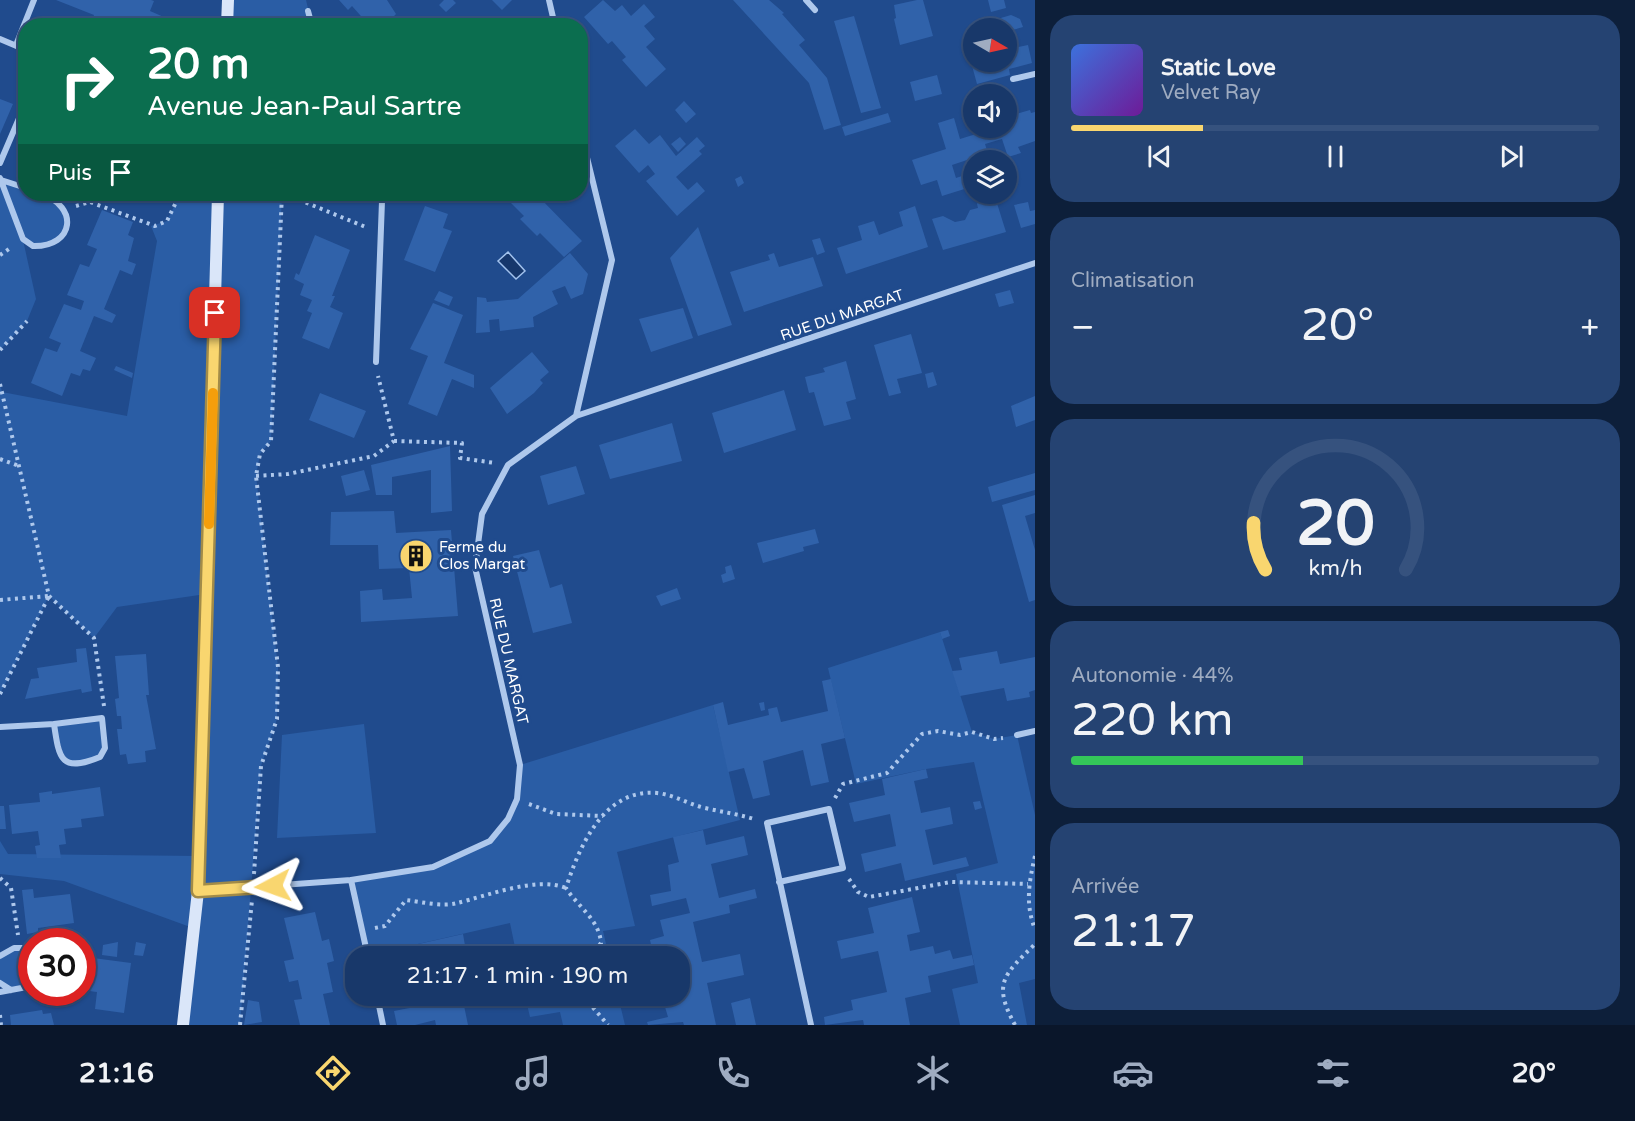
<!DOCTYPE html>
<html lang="fr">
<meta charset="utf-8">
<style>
:root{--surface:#18386a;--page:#254372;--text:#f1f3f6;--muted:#9facc1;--line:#36527e;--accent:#f9d66f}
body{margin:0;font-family:"Varela Round",sans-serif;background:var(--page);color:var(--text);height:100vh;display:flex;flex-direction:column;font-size:22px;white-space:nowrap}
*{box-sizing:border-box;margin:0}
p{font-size:20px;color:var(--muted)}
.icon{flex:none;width:33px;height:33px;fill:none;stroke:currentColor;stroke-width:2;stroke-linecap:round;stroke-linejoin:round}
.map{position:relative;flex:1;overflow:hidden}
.sheet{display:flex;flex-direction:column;gap:15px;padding:15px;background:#0d1f3a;width:600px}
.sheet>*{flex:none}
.hud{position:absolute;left:18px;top:18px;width:570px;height:183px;border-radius:24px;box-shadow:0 2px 4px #0004,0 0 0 2px var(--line);background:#0b6e4f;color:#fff;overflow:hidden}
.needle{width:39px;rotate:99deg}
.fabs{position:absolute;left:963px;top:18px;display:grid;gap:12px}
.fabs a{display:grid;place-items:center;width:54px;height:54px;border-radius:50%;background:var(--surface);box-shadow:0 2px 4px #0004,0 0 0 2px var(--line);font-size:30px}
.speed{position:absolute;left:18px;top:928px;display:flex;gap:12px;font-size:30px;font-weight:700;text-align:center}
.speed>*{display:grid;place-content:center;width:78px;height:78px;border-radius:50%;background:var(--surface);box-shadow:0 2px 4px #0004,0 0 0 2px var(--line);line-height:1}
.speed .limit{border:9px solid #d22;background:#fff;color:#111}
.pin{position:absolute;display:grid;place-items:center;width:51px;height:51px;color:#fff;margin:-26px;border-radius:12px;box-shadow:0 3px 9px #0006}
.me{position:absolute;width:66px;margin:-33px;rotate:266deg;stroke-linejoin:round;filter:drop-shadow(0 0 4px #0008)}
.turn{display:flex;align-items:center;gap:21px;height:126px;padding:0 30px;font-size:27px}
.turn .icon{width:78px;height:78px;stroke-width:2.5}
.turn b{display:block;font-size:42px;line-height:51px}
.then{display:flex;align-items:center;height:57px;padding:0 30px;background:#0003;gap:12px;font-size:22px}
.big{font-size:45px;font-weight:600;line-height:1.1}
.sheet .card{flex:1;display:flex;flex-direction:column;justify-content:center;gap:9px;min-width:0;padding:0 21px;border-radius:24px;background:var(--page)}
.sheet .dial{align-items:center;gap:0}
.dial svg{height:156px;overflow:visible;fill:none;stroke:var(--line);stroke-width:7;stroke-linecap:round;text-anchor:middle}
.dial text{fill:var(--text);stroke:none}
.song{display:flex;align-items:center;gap:18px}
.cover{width:72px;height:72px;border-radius:9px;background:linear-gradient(135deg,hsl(220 70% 55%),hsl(280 70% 35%))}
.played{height:6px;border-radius:3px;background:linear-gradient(90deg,var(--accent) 25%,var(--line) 25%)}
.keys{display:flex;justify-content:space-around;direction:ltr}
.heat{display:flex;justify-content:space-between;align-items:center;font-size:33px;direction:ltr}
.charge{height:9px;border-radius:4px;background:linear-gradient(90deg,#34c759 44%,var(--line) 0)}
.trip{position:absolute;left:345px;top:946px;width:345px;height:60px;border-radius:24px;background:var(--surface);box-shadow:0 2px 4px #0004,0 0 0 2px var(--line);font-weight:600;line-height:60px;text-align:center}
.menu{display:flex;height:96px;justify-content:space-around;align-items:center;background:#0a162a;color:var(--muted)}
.menu .icon{width:42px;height:42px}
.menu .active{color:var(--accent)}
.menu b{font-size:27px;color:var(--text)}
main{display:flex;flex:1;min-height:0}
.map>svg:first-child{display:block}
</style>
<main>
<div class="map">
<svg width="1035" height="1025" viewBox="0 0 1035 1025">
<rect width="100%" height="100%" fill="#204b8d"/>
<!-- green -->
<path fill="#2a5da5" d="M227 0H306L312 25 226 26Z
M0 178 25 188 26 194 52 197 68 222 64 235 45 247 23 240 36 299 27 321 0 350Z
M180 194H282L271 441 260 454 256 476 278 667 277 719 261 766 240 1025H183L193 928 64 881 0 874V841L8 854 199 856 206 594 117 607 94 638 49 596 0 694V384L2 392 127 416 157 241 151 226 167 221Z
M940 632 972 732 994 739 1017 735 1035 815V979L1019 983 1027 1025H960L952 989 978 983 956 874 998 863 974 762 926 769 856 784 828 668Z
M713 705 740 820 617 852 635 926 603 931 609 957H517L510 923 405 947 367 951 351 880C409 871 493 866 516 801 520 790 519 776 520 765Z
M102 718 105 748 93 760 65 761 54 724Z
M364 724 376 833 277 838 282 735Z
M31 948V986L12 990 0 983V956L3 953Z
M525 996H618L625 1025H563L560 1012 530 1017Z"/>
<!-- water -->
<path fill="#16376c" stroke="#a2c2ed" stroke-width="1.5" d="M508 252 525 271 516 279 498 261Z"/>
<!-- building -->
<path fill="#3062aa" d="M56 0H151L154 1 150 11 173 21 171 26H90L94 15Z
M339 0H387L396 14 384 26H366L368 24 352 6 348 10Z
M444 0H453L456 3 446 12 439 5Z
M492 0H512L502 10Z
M603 0 615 11 622 5 631 16 644 4 655 17 644 26 655 39 646 47 666 69 646 87 622 60 626 57 612 41 608 44 584 17Z
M733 0H769L784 13 782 14 805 40 799 45 827 78 841 125 824 130 809 83Z
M917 0H923L933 36 900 45 894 19 896 18 894 5Z
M988 0H1004L1006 8 991 12Z
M1011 15 1020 19 1023 27 1009 31 1014 48 1028 45 1032 63 1009 69 1010 75 977 84 971 62H1006V28H997L994 20Z
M854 16 881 108 861 113 834 21Z
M937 75 942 94 915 101 910 82Z
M0 99 13 104 0 134Z
M684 101 696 114 686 123 675 110Z
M1006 110 1009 116 1030 110 1031 113 1035 112V141L1018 147 1021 153 1008 157 1002 139 985 144 990 160H974V168L970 169 967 160 952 165 956 178 971 173 974 186 942 196 937 180 921 185 912 160 946 149 938 123 954 118 960 139 989 130 988 128H1006Z
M888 113 891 122 845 136 842 127Z
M635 129 649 144 660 135 676 156 697 137 705 146 699 151 702 154 676 177 688 190 697 182 705 191 677 216 646 181 655 174 648 165 639 173 615 146Z
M680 137 686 144 678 152 671 144Z
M741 176 744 183 738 187 735 179Z
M128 194H151L148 202Z
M502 194H536L582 241 564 257 540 233 537 236 520 219 524 216Z
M982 194 995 197 1006 232 943 250 932 219 943 216 955 222 965 220 970 210 978 208 977 204Z
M1028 202 1030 211 1035 210V224L1021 228 1014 205Z
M425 206 448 214 443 228 452 231 435 272 404 260Z
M915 206 928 247 846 274 837 248 862 240 858 226 874 221 879 235 903 226 899 212Z
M102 210 133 222 128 235 134 238 128 261 136 264 132 275 120 270 104 309 116 315 112 323 94 316 80 351 96 358 90 371 83 369 80 376 71 373 62 396 31 383 45 348 57 352 61 343 49 338 64 304 81 310 84 301 67 295 80 264 89 267 97 249 87 245Z
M698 227 732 325 698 336 670 258Z
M315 235 350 250 332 296H335L330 307 343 313 329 349 302 338 312 313 307 311 312 300 300 295 304 284 294 279 296 273 299 275Z
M820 238 825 252 817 255 812 240Z
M570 253 588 274 583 294 571 299 565 286 552 291 558 304 533 317 534 327 500 331 499 319 489 320 490 332 476 333 477 297 486 298 487 302 518 299Z
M774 253 779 267 813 257 823 286 744 312 730 272 770 260 768 255Z
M1010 290 1014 303 999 307 995 294Z
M439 291 453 297 449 306 434 300Z
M433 303 463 315 444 363 474 375V388L452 379 437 416 408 404 428 356 410 349Z
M683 308 693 338 651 352 639 319Z
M911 334 922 373 897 379 901 393 889 396 874 345Z
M532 352 549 372 540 380 543 383 534 393 507 414 490 388Z
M846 361 856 399 846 402 851 419 824 426 814 392 809 393 805 377 825 372 823 368Z
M116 366 133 373 132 378 114 370Z
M933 372 937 385 928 388 925 374Z
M784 390 796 430 724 453 712 413Z
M320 393 366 411 354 438 309 420Z
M1035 396V420L1016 427 1011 406Z
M672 423 682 461 610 479 599 445Z
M450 446 452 511 431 513V470L392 477V495H376L371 465Z
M576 466 585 494 548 505 540 476Z
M364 470 370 490 346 496 341 476Z
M1035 473V490L992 502 988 487Z
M1035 495V513L1025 516 1035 550V600L1029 602 1002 505Z
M394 511 396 533 451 530 458 616 361 622 360 591 382 589 383 600 412 598 409 568 379 569 378 545H330L331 512Z
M815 529 819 543 803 547 804 551 763 563 757 543Z
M539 550 550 588 562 584 572 623 533 633 513 556Z
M731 565 735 579 723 583 721 575 726 573 725 567Z
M677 588 681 599 661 606 656 596Z
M948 630 950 636 942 639 940 632Z
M86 648 92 691 82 693 81 689 25 699 31 679 39 678 37 668 77 662 76 649Z
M997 651 1000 664 1035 657V690L1029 692 1030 697 1007 701 1004 688 960 696 952 671 962 670 959 658Z
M146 654 149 695H146L156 749 145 751 146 762 128 764 126 754 120 755 117 729H122L121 716H117L115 699 119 698 115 656Z
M831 679 845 738 821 744 829 782 811 786 803 750 763 761 770 795 753 799 744 768 728 772 713 705 723 702 728 725 769 715 768 709 777 707 781 722 828 711 822 681Z
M764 702 765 710 761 711 759 703Z
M926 769 928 778 914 781 921 813 950 807 953 824 925 830 933 865 966 857 969 866 905 881 901 863 865 872 861 854 896 846 890 814 854 822 849 803 885 795 882 779Z
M100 787 104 816 81 819 82 827 64 829 66 844 59 845 61 858H37L35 846 40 845 38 831 12 834 9 805 40 802 39 793 52 791V794Z
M980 801 982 808 975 810 973 802Z
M0 806H4L6 829H0Z
M703 830 706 845 744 836 748 855 711 864 719 898 755 889 757 898 729 905 730 913 693 922 702 962 740 954 744 975 707 983 716 1025H684L683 1022 648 1025 647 1022 668 1017 665 1007 679 1004 680 957H628V954L652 949 650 940 664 936 660 920 690 913 686 898 652 906 650 895 671 891 668 865 679 862 673 837Z
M33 889 34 898 70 894 74 923 38 928V932L27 934 22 890Z
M912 897 920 932 907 935 910 951 933 946 935 954 950 950 953 959 972 955 974 965 928 976 931 992 905 998 910 1025H864L863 1020 825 1025 824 1017 853 1010 851 1000 887 992 878 951 841 959 837 941 874 933 868 908Z
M315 912 322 941 329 939 334 961 327 963 333 992 323 994 330 1025H300L294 1000 302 999 298 980 289 982 284 961 294 959 284 918Z
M463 934 467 957H394L392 950Z
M118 942 117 957 102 955 103 945Z
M136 942 146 944 143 956 134 955Z
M93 958 131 963 124 1013 95 1009 97 992 89 991Z
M428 996H462L468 1025H436L435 1020 415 1025H397L394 1011 430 1004Z
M750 998 756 1025H736L731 1003Z
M248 1000 259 1002 262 1022 244 1025Z
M42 1010 43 1014 51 1013 54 1025H11L10 1015Z"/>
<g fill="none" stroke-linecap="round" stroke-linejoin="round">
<!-- path -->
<path stroke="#aec8ec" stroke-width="4" stroke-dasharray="3 4.5" stroke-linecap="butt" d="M285 194 368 228
M76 206 90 202 155 226 167 221 180 194
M0 255 12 247
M0 350 27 321
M0 384 49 596 94 638 104 706
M394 441 462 443 460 458 495 463
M0 459 19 466
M256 476 288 474 374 456 394 441 378 376
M0 600 48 596
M0 694 49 596
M835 798 843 784 887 773 922 734 938 731 960 735 972 732 994 739 1003 738
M529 804 556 814 603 816
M1035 856C1029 882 1025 904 1035 929
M254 874 261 766 277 719 278 667 256 476 260 454 271 441 282 194
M0 878 11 888 18 935
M849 879 858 892 869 897 951 882 1028 884
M375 928 385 926 406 900C422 902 443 907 457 903 487 896 536 876 566 888
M590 957 601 943C599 919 578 907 566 888 579 847 604 788 657 793 675 795 688 804 705 808 722 812 738 814 754 819
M583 996 608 1025
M0 1015 1 1025
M240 1025 252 900
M1015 1025C992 983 1004 975 1035 944"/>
<!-- minor -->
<path stroke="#aec8ec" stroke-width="6" d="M549 0 555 26
M806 0 815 10
M308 11 312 26
M0 39 26 50
M16 45 34 0
M1013 79 1035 74
M0 163 26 102
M0 178 23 239 33 246C75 247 79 206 41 194
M1 180 26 188
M376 362 382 201 378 194
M576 416 612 260 580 129
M0 727 54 724 102 718 105 748 100 757C61 773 59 759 54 724
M1017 735 1035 731
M351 880 368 957
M779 882 843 868 829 809 767 823 811 1025
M198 891 351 880 433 867 490 841 508 819 517 799 520 765 475 567 482 514 508 465 576 416 1035 263
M0 956 14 948H32
M0 983 11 990
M0 992 32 986
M377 996 383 1025"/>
<!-- secondary -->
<path stroke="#dae6f9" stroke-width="12" d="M227 26 228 0
M183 1025 198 891 218 194"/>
</g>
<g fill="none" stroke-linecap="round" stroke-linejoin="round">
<defs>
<path id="route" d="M215 313 198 891 273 886"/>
</defs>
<!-- route casing -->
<use href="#route" stroke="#a28b48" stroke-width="15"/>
<!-- route -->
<use href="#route" stroke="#f9d66f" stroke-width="10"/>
<!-- slow -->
<path stroke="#f59e0b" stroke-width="10" d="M209 524 213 393"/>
</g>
<!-- icons -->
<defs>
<symbol id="building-disc" viewBox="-11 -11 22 22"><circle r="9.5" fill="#f9d66f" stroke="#204b8d"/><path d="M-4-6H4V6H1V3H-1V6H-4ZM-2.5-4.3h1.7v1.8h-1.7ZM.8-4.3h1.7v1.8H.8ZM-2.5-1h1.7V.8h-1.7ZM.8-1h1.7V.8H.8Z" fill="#111"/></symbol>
</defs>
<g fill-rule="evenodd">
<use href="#building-disc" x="397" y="537" width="38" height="38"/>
</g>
<g text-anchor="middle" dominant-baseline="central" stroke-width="6" stroke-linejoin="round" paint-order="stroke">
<!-- street labels -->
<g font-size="15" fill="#fff" stroke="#204b8d">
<text transform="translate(842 315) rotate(-19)">RUE DU MARGAT</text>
<text transform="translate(509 661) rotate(77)">RUE DU MARGAT</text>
</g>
<!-- poi labels -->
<g font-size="15" fill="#fff" stroke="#204b8d" text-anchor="start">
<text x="439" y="547">Ferme du<tspan x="439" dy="17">Clos Margat</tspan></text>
</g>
</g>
</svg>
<div class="fabs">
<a><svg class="needle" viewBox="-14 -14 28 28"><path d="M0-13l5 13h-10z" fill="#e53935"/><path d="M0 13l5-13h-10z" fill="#9facc1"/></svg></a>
<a><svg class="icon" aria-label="sound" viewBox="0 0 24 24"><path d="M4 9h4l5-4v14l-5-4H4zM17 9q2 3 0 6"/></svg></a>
<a><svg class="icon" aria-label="layers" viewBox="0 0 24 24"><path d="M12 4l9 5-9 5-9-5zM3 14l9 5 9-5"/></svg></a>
</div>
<div class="speed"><div class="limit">30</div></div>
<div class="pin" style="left:215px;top:313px;background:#d93025"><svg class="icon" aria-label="arrive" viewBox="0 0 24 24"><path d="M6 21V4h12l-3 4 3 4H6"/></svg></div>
<svg class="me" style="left:273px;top:886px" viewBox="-20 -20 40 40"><path d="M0-17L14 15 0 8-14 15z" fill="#f9d66f" stroke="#fff" stroke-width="4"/></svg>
<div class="trip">21:17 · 1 min · 190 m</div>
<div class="hud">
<div class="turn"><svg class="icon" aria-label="right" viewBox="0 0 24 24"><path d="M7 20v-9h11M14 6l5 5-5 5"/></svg><div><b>20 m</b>Avenue Jean-Paul Sartre</div></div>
<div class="then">Puis<svg class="icon" aria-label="arrive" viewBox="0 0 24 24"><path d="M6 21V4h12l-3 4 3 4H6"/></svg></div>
</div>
</div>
<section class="sheet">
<div class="card">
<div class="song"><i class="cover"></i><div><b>Static Love</b><p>Velvet Ray</p></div></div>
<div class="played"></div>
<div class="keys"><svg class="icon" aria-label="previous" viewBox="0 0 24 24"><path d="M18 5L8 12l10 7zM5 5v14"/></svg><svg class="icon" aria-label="pause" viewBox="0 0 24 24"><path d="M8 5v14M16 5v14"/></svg><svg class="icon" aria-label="next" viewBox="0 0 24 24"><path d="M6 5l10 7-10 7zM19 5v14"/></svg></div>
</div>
<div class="card"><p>Climatisation</p>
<div class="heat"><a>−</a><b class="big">20°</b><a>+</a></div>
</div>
<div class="card dial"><svg viewBox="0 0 100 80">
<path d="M14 69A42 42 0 1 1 86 69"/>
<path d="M14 69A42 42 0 0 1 8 45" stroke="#f9d66f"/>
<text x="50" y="56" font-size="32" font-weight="700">20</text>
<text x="50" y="72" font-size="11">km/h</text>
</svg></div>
<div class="card"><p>Autonomie · 44%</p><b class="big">220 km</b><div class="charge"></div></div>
<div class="card"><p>Arrivée</p><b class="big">21:17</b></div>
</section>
</main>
<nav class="menu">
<b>21:16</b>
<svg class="icon active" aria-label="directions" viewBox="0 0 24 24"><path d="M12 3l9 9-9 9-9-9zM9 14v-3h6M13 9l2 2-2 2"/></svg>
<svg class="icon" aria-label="music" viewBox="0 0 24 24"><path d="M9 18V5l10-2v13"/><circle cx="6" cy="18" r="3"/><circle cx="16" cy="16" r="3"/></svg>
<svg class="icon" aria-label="phone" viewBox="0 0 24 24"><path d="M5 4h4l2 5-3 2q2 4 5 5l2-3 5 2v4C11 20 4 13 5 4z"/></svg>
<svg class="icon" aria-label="climate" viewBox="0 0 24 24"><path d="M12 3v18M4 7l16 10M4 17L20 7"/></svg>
<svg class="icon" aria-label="car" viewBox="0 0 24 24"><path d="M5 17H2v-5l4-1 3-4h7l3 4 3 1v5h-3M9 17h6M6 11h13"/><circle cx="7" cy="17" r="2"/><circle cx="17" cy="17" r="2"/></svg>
<svg class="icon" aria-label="filters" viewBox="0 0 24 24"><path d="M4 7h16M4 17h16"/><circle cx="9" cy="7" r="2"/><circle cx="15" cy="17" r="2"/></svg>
<b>20°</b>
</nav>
